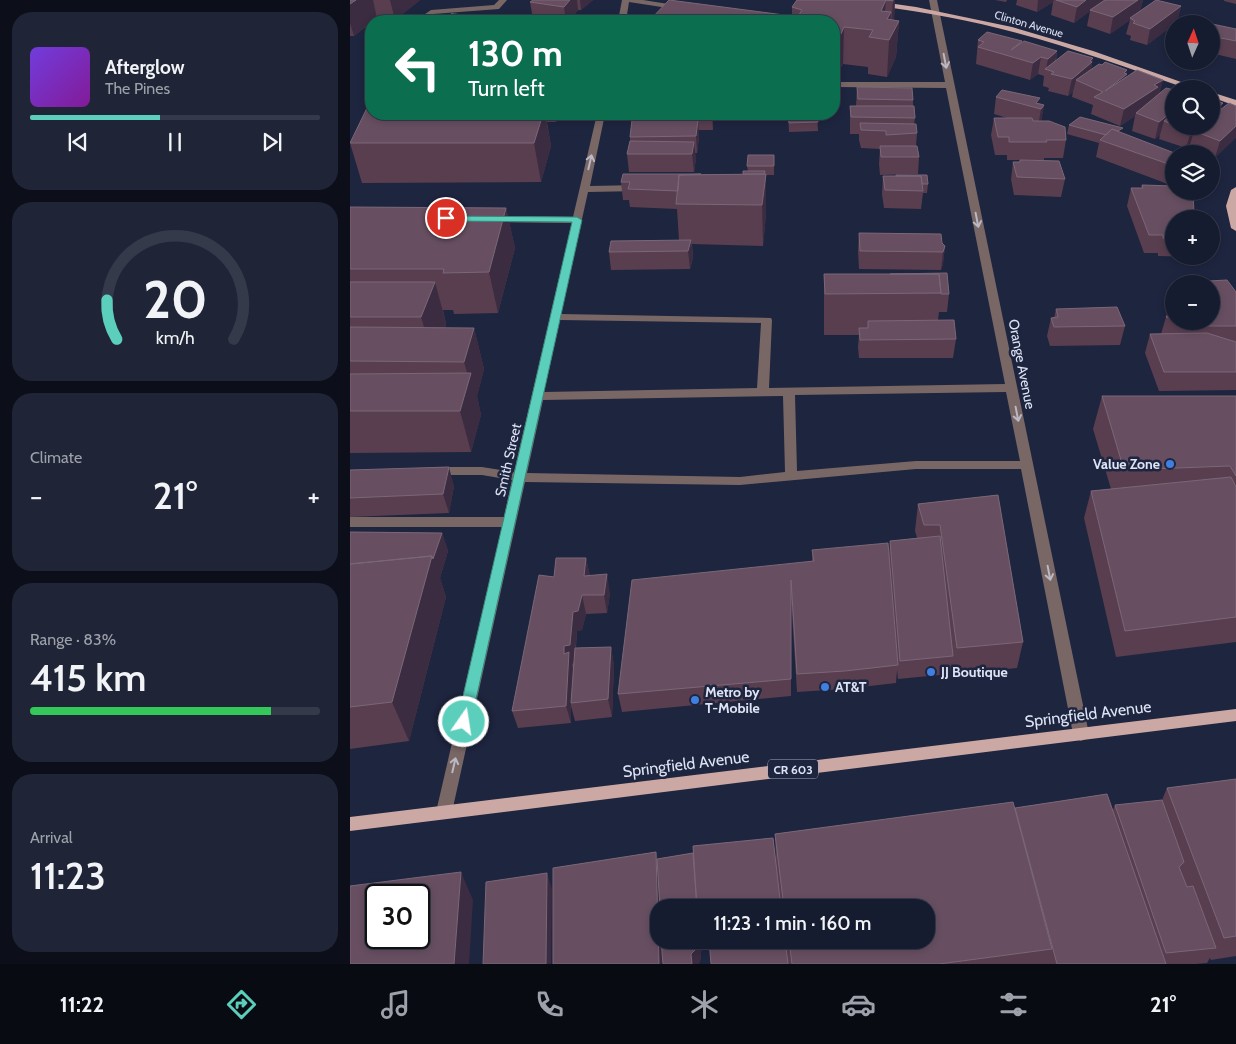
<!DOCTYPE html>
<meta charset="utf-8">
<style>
:root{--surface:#161c2f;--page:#1f2537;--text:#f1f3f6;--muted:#9ea1aa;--line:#353a4b;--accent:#5bcebc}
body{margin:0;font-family:Cabin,sans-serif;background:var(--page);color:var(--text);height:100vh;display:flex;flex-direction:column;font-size:19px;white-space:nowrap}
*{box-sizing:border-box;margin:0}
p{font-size:16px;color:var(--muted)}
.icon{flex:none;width:28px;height:28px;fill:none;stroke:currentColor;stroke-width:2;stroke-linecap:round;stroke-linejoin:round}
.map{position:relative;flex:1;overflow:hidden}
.details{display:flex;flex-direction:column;gap:12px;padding:12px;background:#0c0f1a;width:350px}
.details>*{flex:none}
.banner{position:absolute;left:15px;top:15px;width:475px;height:105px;border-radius:20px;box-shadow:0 2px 8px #0003,0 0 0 1px var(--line);background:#0b6e4f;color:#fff;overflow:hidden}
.needle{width:32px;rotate:3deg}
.fabs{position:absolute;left:815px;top:15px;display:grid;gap:10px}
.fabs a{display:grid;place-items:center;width:55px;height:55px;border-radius:50%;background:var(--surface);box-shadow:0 2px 8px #0003,0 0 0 1px var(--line);font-size:25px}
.speed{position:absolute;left:15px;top:884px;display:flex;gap:10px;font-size:25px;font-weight:700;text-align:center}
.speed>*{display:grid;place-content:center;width:65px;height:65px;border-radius:50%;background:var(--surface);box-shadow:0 2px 8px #0003,0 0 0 1px var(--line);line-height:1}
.speed .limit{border:2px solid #111;border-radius:8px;background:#fff;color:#111}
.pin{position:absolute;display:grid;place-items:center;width:42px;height:42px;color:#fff;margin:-21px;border:2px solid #fff;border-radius:50%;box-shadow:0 1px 5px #0007}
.me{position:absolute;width:55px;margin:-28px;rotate:13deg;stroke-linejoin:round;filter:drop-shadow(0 0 4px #0008)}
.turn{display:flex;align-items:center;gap:18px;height:105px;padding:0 20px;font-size:22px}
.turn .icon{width:65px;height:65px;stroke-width:2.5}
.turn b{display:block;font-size:35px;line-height:42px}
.big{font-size:38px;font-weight:600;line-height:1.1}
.details .widget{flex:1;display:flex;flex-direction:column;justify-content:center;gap:8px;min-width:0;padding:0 18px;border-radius:20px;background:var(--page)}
.details .dial{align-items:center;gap:0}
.dial svg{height:130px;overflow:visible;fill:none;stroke:var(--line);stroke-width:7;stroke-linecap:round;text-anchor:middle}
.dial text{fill:var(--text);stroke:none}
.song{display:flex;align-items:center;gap:15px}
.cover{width:60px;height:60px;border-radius:8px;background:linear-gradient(135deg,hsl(260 70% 55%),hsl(290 70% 35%))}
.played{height:5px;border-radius:2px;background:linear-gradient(90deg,var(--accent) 45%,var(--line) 45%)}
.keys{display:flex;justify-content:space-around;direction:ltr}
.heat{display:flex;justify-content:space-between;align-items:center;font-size:28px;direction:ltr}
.charge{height:8px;border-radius:4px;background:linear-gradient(90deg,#34c759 83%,var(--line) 0)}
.trip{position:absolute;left:300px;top:899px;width:285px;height:50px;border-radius:20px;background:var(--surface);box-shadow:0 2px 8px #0003,0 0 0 1px var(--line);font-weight:600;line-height:50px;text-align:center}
.menu{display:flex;height:80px;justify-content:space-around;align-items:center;background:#090b13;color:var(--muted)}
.menu .icon{width:35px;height:35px}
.menu .selected{color:var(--accent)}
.menu b{font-size:22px;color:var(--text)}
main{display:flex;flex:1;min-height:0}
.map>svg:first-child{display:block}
</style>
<main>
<section class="details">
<div class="widget">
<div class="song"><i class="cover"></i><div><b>Afterglow</b><p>The Pines</p></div></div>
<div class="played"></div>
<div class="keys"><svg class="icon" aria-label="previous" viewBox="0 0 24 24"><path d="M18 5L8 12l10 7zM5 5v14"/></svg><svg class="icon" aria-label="pause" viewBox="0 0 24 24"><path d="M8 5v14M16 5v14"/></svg><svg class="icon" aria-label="next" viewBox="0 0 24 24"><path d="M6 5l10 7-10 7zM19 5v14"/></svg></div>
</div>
<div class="widget dial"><svg viewBox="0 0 100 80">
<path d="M14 69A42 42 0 1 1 86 69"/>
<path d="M14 69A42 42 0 0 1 8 45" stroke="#5bcebc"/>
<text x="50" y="56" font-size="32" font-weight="700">20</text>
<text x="50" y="72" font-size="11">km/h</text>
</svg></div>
<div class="widget"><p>Climate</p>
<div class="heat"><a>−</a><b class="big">21°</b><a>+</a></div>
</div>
<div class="widget"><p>Range · 83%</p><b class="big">415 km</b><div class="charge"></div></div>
<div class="widget"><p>Arrival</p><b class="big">11:23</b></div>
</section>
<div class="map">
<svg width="886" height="964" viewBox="0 0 886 964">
<rect width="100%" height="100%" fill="#1e253f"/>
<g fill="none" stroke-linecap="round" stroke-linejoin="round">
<!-- minor -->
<path fill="#796766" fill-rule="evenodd" d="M149 0H157L149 9 83 14 74 21H65L81 10 144 5Z
M272 0H293L331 6 335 8 331 10 279 2 276 21H268Z
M579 0H587L739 734 736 739 731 741 726 739 723 734 671 469H566L390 485 175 482 102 812 100 817 94 819 88 817 86 812 152 527H0V517H154L162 480 132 475H83L77 471 83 467H132L164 472 222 223 142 222 137 219 142 216 223 217 247 114H255L240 186 289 185 294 188 289 191 238 192 211 314 421 318 422 320 419 388 655 384 596 88 484 87V82H595ZM210 320 411 323 407 388 194 392ZM656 392 670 461H566L447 471 445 395ZM433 396 435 472 390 477 177 473 193 400Z
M101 13 146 19 150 21H132L104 17H101Z"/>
<!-- major -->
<path fill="#cca8a5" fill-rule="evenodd" d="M496 0H517L566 7 662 27 743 51 851 89H838C770 65 702 40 631 24 588 14 544 8 500 2Z
M861 92 886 100V106L861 97Z
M886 187V231L881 228 876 206 881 190Z
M886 709V721L0 831V817Z"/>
</g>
<!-- wall -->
<path fill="#593e4f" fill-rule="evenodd" d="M0 0H70L45 20 27 18 4 36H0Z
M183 0H243L231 10H228L222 17 223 21H180L184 20 185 19H183L180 2Z
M447 0H545L544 20 549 21 546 57 537 77 518 74V67L493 64 489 71 484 70V21H300V20L442 16V7Z
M645 0H657L656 2Z
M667 0H793L790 11 831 6 827 22 824 24 797 45 780 40 781 36 776 34 780 20 760 34 737 26 740 11 724 23 701 15 703 2 687 12 666 5Z
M874 0H886V4L874 1Z
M861 24 886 29V59L861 53Z
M628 40 671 43 707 51 706 61 743 58 741 69 777 70 776 77 813 80 809 93 824 90V126H861L871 109 886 106 865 158 861 157V154H852L839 149 840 145 836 148 809 139 810 135 805 139 782 131 785 116 770 126 741 114 743 105 722 97 723 92 718 96 698 91 699 88 693 86 694 76 688 74 680 80 626 64Z
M507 87 563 100V106L565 118 564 124 567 133 566 146 569 157 568 174 530 175 529 164 530 149 511 148 509 140V134H500V106H506Z
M646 97 694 105 691 121 716 140 713 158H694V160H657V155H645L641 135 644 118H657L644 114Z
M21 114H208L206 122H197L201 146 191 182 12 183 0 143Z
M284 114H363V130H348L349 137 347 153H345L346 159 344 172H279L277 154 280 141V137L285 120Z
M403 114H427V117L403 116Z
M438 114H467L468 131 439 132Z
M719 125 772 133 824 154V256L851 257 808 256V253H794L777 206 781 188H791L792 185 823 186 746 157 749 143 717 134Z
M424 155V175H416V214L413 246 342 244 343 258 340 269 261 270 259 252 329 240 327 209 280 207 279 200H273L271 182 351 174H393L398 171 397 166Z
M663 162 715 179 711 197 664 195 661 179Z
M533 176 578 184 577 193H573L571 209 534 208 532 194Z
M0 207 156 208 165 248 148 313 104 314 103 310H93L96 323 95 328H124L134 369 127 396 131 415 121 452 0 453Z
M509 233 592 243 595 246 593 264 591 270 509 269 508 251Z
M474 274 599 294 597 312H589L588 320 606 339 603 358H509L508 347 509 335H474Z
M885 292H886V390L809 391 795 353 800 334H811L816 317 824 305V321H861Z
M706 309 775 326 770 345 700 346 697 336 701 318H704Z
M752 396H886V642L766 657 734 518 741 491 761 489 743 429Z
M0 470 104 486 99 513 0 517Z
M648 495 673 642 667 668 603 674 602 663 600 674 548 679 547 670 546 683 494 689 447 692 441 598V696L272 712 268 694 462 561V550L539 554 540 541 567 538 565 531 568 504Z
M0 532 92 533 98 551 90 578 96 597 59 741 0 749Z
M236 558 240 576 260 593 257 613 236 614 232 630 227 631 226 648 261 647 264 666 262 717 225 721 221 706V723L168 728 162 711 204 577Z
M886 779V956L861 960 860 958 857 963 846 964H361L360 943 352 944 350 962 348 964H313L312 949V964H203V868L306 852 307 859 343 853V846L423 838 426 862 425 834 663 802 665 809V808L757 794 763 810 765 805 812 800 817 788ZM309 908H576V940H309Z"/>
<!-- shaded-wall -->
<path fill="#3b2c41" d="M6 0H23L27 18 23 21H21V22L4 36 0 23V4Z
M40 0H70L45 20Z
M220 0H227L228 10 218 21H216L214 7Z
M230 0H243L231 10Z
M536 0 533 36 531 11Z
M543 0H545L543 32 549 21 546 57 537 77 539 40 540 37Z
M688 0H704L703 2 687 12Z
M736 0H754L740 10V11L724 23 727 7Z
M788 0H793L790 12 780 18V20L760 34 763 17Z
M831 6 827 22 824 24V25L797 45 800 29Z
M541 12 539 40 537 19Z
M494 27 493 64 489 71 491 34Z
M707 51 704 68 696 69 698 59Z
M691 57 688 74 680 80 683 63Z
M743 58 740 75 726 80 723 92 718 96 722 79Z
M777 70 773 91H755L774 73Z
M813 80 809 97 786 113 785 116 770 126 774 109 804 85Z
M873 103 868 120 852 134 844 131 840 145 836 148 841 131 846 126H861V113Z
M694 105 691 122 688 126 691 109Z
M824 110V124L814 121 810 135 805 139 809 122Z
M193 114H195L201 146 191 182 184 143Z
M205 114H208L206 122Z
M362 114H363V130Z
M348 120 349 137 347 153 346 136Z
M886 126V138L865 158 870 141Z
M344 142 346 159 344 172 342 154Z
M416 174V214L413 246 412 200Z
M156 208 165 248 148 313 139 272Z
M341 240 343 258 340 269 338 251Z
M595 246 593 264 591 270 593 252Z
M85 282 96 323 83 358 71 317Z
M124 328 134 369 127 396 131 415 121 452 110 411 119 380 114 362Z
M99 467 104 486 99 513 93 494Z
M92 533 98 551 90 578 96 597 59 741 42 702 82 556Z
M236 558 240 576H234Z
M257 574 260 593 257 613 254 595Z
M232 595 236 614 232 630 227 631 224 663 222 664 223 670 221 703V723L216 706 214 646 223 612Z
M261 647 264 666 262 717 258 699Z
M306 852 310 875 311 908H309V940H312V964H309Z
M111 872 123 900 119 964H104Z
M197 873 202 889 201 964H196Z
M348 940H351L352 944 350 962 348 964H342L341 954Z"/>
<!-- building -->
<path fill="#674f61" stroke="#7a6778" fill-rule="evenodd" d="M0 0H6L0 4Z
M183 0H220L214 7 180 2Z
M319 0 442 16V20L441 21H301L300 20Z
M447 0H543V1L536 0 531 11 541 12 537 19 549 21 539 40 519 37 523 30 494 27 491 34 484 33V21H445L452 10 442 7Z
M706 0H736L727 7Z
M755 0H788L763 17 740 10Z
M806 0 831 6 800 29 783 23 785 21 780 18Z
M187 17H222L220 21H180V20H184Z
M843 20 886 29V41L861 36V24H840Z
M637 32 672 41 661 50 674 41 707 51 698 59 691 57 683 63 628 47 634 42 628 40Z
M718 51 743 58 740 61 742 62 722 79 701 74 704 72 695 69Z
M755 62 777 70 774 73 777 74 755 91 787 70 813 80 804 85 808 87 774 109 744 97 753 92 726 80 749 64 752 65Z
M507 87 562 88 563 100 508 99Z
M816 88 824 90V110L809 122 786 113Z
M652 90 690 98 686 103 694 105 691 109 646 97Z
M861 99 873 103 861 113Z
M879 103 886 106V126L870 141 844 131 850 126H861V117Z
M500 106H564L565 118 501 117Z
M17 108H21V114H193L184 143H0Z
M824 113V125L814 121Z
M438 114H467L468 122 439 123Z
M730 117 773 128 768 131 762 129 756 135 719 125Z
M644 118H682L683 121H699L715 127 716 140H696L697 142H659V137H648Z
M282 120H348L346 136 280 137Z
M510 123 566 124 567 133 536 135V131L511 130Z
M828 126H846L841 131Z
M762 129 827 154H824V166L750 140Z
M280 141 344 142 342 154H277Z
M530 146H567L569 157H531Z
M398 155H424V166H397Z
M670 160 709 161 715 179 667 177 663 162H670Z
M393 171H415L414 174H393Z
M273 174H351L329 175 328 191 278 189 280 182H271Z
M416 174 412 205 326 204 329 175Z
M546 175H577L578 184H572L571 176H546Z
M533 176H571L573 191 535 190Z
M792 185 824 186V191H843L844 214 846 219H824V238H813V235H799L781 188H793Z
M0 207 156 208 139 272 93 273 94 269H0Z
M509 233 591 234 592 243 595 246 593 252 510 251Z
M341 240 338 251 259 252 261 241Z
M597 273 599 294H591L589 274H540Z
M474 274H589L591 293 475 294Z
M877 280 886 292V326H856L834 321H861V284H839L840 282Z
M0 282H85L71 317H0Z
M824 305V319L816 317Z
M767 307 775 326 704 327 701 318 708 317 706 309Z
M604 320 606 339 510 340 509 328H518V321Z
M0 327 124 328 114 362 0 361Z
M857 333 886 342V372H814L800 334Z
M121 373 110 411H0V374Z
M752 396H886V476L880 466 774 470Z
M99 467 93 494 0 498V470Z
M881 477 886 487V617L775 631 741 491Z
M648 495 673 642 607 648 590 525H574L568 504Z
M0 532 92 533 83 559 82 556 0 564Z
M590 536 603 656 550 661 540 541Z
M538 543 548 665 495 671 447 674 441 580V679L268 694 282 580 464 561 462 550Z
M82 556 42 702 0 707V564Z
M206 558H236L234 576 257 574 254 595H232L228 611 223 612 220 645 214 646V654L219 652 216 706 162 711 189 575 204 577Z
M261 647 258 699 221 703 225 648Z
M886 779V936L874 938 817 788Z
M757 794 816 964H707L665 808Z
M812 800 834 862 829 867 837 887 843 886 866 948 816 953 765 805Z
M663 802 702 949 589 964H442L439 940H576V908H434L425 834Z
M423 838 431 908H347L343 846Z
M306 852 309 964H203V868Z
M343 853 347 908H310L307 859Z
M111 872 104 964H0V886ZM26 895H69V938H26Z
M197 873 196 964H133L136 882Z
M311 940H348V947L341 954 342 964H313Z
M359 940H435L438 964H361Z"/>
<!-- one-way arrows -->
<defs><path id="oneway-shaft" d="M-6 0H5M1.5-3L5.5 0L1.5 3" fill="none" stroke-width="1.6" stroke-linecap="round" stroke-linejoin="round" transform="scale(1.25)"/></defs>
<g stroke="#bbb8c4">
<use href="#oneway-shaft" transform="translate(595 61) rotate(79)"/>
<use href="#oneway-shaft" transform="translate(240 162) rotate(-77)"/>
<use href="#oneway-shaft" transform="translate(627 220) rotate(79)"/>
<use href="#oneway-shaft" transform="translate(667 414) rotate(79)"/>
<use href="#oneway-shaft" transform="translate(699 573) rotate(79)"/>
<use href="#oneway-shaft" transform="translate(104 765) rotate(-77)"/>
</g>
<!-- route -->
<path fill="#5bcebc" stroke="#3b867a" d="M92 216 227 217 232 220 121 722 119 727 114 728 109 727 107 722 222 222 96 221 92 220Z"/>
<!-- markers -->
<g fill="#3f7fe0" stroke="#1e253f" stroke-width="2">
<circle cx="820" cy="464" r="5"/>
<circle cx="581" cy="672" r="5"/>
<circle cx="475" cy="687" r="5"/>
<circle cx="345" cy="700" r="5"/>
</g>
<g text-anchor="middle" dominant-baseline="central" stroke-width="5" stroke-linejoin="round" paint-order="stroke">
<!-- far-street labels -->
<g font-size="11" fill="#dee4f6" stroke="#1e253f">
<text transform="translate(679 24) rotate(16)">Clinton Avenue</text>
</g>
<!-- shield labels -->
<rect fill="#1e253f" stroke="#a4abbf" stroke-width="1" x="418" y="759.5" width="50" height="19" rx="4"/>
<g font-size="12" font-weight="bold" fill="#dee4f6">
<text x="443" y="769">CR 603</text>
</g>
<!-- street labels -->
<g font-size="14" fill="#dee4f6" stroke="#1e253f">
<text transform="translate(672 364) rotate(79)">Orange Avenue</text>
<text transform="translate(158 460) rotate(-77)">Smith Street</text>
</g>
<!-- poi labels -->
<g font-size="14" font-weight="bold" fill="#dee4f6" stroke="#1e253f" text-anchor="start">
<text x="810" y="464" text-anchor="end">Value Zone</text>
<text x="591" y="672">JJ Boutique</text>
<text x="485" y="687">AT&amp;T</text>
<text x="355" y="692">Metro by<tspan x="355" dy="16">T-Mobile</tspan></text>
</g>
<!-- near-street labels -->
<g font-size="16" fill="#dee4f6" stroke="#1e253f">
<text transform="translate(738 714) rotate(-7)">Springfield Avenue</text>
<text transform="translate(336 764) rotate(-7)">Springfield Avenue</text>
</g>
</g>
</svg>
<div class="fabs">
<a><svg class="needle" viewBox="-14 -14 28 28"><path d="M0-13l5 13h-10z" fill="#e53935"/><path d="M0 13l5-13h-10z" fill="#9ea1aa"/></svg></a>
<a><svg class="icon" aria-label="search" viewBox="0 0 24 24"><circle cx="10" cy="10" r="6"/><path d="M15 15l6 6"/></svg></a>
<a><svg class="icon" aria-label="layers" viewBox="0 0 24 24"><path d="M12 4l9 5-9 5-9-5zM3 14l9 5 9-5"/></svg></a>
<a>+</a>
<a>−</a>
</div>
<div class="speed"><div class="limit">30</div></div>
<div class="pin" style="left:96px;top:218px;background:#d93025"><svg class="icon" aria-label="arrive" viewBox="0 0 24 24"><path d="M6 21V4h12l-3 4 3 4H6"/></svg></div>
<svg class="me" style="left:114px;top:722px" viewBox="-20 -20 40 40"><circle r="17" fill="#5bcebc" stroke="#fff" stroke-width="3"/><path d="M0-11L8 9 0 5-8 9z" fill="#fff"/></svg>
<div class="trip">11:23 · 1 min · 160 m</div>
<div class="banner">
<div class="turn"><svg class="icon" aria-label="left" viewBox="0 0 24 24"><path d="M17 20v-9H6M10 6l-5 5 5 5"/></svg><div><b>130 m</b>Turn left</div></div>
</div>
</div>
</main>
<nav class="menu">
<b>11:22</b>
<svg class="icon selected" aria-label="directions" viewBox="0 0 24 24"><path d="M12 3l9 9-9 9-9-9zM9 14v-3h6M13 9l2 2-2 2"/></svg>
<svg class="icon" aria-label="music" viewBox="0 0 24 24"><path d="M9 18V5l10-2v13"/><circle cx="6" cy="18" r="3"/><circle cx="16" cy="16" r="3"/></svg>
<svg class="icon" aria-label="phone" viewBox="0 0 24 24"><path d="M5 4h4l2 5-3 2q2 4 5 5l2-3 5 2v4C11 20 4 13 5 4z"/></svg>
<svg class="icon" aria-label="climate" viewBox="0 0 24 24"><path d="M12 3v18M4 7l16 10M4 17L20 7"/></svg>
<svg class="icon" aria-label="car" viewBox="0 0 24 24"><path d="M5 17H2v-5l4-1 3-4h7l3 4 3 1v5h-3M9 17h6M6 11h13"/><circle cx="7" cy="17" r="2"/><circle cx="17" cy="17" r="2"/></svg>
<svg class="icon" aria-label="filters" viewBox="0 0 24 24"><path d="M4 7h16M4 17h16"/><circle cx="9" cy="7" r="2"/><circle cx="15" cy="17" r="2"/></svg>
<b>21°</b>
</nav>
